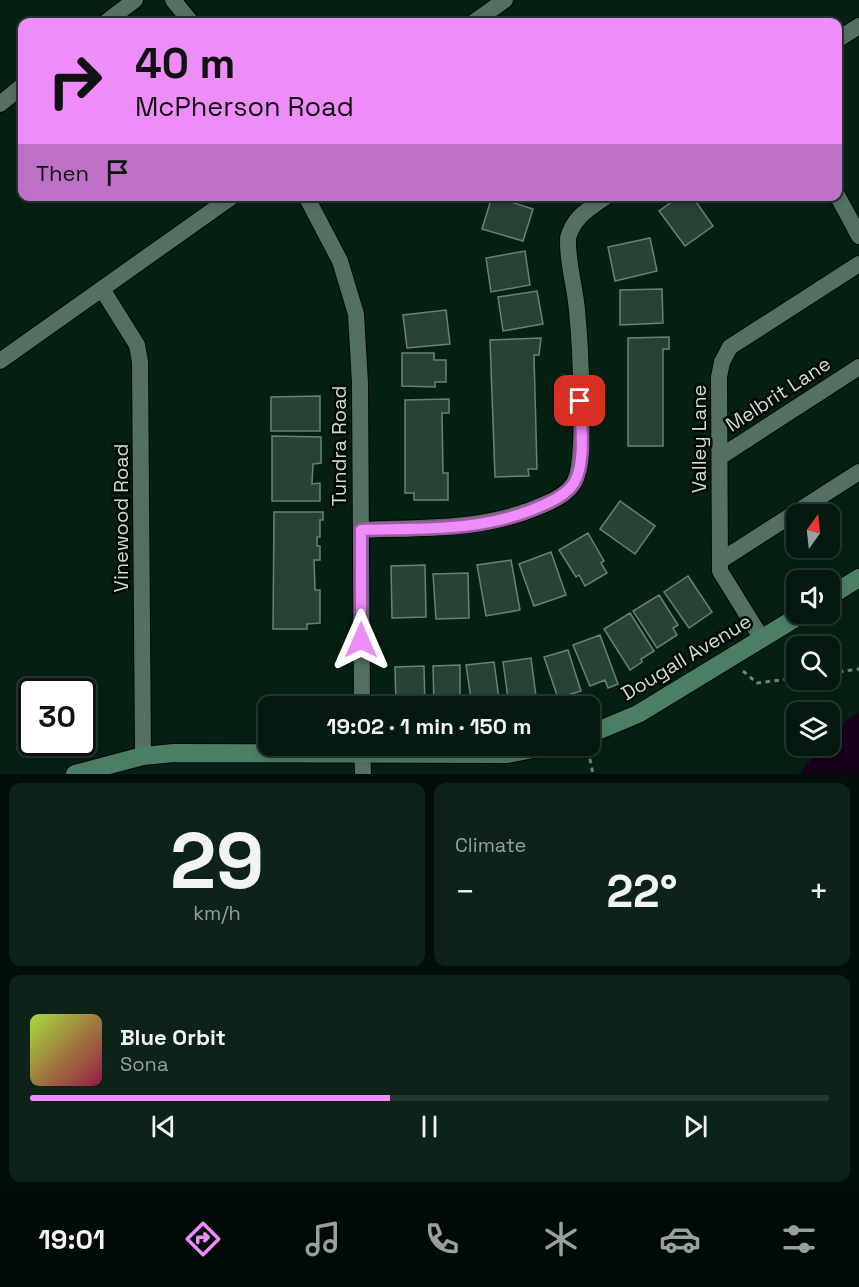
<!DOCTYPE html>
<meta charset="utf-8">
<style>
:root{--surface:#04190f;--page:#0d2218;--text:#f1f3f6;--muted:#97a09e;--line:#25382f;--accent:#ee8cf9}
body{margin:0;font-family:"Space Grotesk",sans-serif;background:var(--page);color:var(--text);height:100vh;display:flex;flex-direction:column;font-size:22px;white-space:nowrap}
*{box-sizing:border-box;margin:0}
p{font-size:20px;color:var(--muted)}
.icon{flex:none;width:33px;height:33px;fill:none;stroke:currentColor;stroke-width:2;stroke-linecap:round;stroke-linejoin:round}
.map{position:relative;height:774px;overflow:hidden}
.panel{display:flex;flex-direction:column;gap:9px;padding:9px;background:#020e08;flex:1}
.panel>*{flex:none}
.guide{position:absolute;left:18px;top:18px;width:824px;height:183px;border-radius:12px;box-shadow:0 3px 9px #0003,0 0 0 2px var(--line);background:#ee8cf9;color:#111;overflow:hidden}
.needle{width:39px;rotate:15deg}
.controls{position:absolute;left:786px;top:504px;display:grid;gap:12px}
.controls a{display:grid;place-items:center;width:54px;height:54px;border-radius:12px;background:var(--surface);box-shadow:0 3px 9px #0003,0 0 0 2px var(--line);font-size:30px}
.speed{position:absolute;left:18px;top:678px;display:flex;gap:12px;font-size:30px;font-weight:700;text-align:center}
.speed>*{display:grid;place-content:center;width:78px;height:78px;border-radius:50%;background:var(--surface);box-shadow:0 3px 9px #0003,0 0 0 2px var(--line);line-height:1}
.speed .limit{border:3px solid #111;border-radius:9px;background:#fff;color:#111}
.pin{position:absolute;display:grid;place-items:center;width:51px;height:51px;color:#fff;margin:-26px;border-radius:12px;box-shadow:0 3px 9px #0006}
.me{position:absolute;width:66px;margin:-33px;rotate:0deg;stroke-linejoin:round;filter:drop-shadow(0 0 4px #0008)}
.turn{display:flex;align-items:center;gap:21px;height:126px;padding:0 18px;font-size:27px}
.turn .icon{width:78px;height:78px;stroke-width:2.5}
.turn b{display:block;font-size:42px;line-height:51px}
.then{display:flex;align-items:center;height:57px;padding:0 18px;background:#0003;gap:12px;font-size:22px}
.big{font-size:45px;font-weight:700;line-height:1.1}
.panel .card{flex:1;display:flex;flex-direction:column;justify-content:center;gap:9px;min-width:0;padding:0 21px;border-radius:12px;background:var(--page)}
.panel .dial{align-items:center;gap:0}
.dial b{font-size:78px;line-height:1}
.song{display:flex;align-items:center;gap:18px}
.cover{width:72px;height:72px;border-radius:9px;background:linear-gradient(135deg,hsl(80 70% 55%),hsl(340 70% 35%))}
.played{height:6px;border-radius:3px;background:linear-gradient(90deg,var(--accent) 45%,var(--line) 45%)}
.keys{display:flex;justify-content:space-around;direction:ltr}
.heat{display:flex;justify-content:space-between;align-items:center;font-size:33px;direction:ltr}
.panel .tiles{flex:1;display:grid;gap:9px;grid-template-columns:1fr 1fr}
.card:last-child{grid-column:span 2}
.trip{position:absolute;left:258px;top:696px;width:342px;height:60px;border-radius:12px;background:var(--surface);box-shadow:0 3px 9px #0003,0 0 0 2px var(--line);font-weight:700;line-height:60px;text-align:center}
.dock{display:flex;height:96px;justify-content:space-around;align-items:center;background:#020a06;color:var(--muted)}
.dock .icon{width:42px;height:42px}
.dock .on{color:var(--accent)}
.dock b{font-size:27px;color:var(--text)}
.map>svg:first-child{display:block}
</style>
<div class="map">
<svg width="859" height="774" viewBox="0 0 859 774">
<rect width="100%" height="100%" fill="#062114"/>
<!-- water -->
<path fill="#17001b" d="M859 712V774H799L822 746H830V737L848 719Z"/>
<!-- building -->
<path fill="#284335" stroke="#678473" stroke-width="1.5" d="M492 196 533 209 523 241 482 229Z
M680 196H692L713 226 685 246 659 211Z
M650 238 657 271 615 281 608 247Z
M525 251 530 285 491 292 486 258Z
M662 289 663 323 620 325V290Z
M537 291 543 324 503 331 498 297Z
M446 310 450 344 407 348 403 315Z
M669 337V349H663V446H628V338Z
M541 338 539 355H534L537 469H528L529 476 495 477 490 340Z
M402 353H434V360H446V382H435V387L402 386Z
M320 396V431H271V397Z
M449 399V413H442L443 473H448V500H414V493H405V400Z
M272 436 321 437V463L313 464 312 484 320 483V501H272Z
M620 501 655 526 635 554 600 529Z
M274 512H323V520H320V537H317V546H320V560H314L315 590H320V623L307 624V629H273Z
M588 533 604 561 601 563 607 573 585 586 579 575 576 577 559 550Z
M551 552 566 595 534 606 519 564Z
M511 560 520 610 486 616 477 565Z
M425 565 426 617 392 618 391 566Z
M468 573 469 618 436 619 433 574Z
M688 576 712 612 689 628 664 592Z
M659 595 678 625 673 628 677 635 657 648 633 611Z
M630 613 654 651 641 659 642 662 630 670 604 629Z
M600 635 618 684 608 688 605 680 590 686 573 645Z
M568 650 581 691 558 698 544 657Z
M531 658 537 704 509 706 503 662Z
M494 662 500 706H472L466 665Z
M460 665V706H434L433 666Z
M424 666 425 706H396L395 667Z"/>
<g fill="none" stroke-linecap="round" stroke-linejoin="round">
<defs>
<path id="street" d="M173 0 191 22
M106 22 135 0
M474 22 505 0
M837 40 859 26
M0 104 22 86
M837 195 859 236
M306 196 340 261 356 314 360 384 362 706
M102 289 137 345 140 362 143 756
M0 361 233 196
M720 457 859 367
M361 530C424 527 486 531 545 504 555 500 568 493 574 483 587 461 580 341 577 310 575 286 567 262 568 238 574 216 589 209 607 196
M720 561 859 472
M762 639 720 571 719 377 722 362 730 347 859 264
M362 746 363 774"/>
<path id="secondary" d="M830 596 859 578
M590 734 638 714 802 614
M75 774 143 756 174 753 507 754 549 746"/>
</defs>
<!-- street casing -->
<use href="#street" stroke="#000a02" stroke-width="18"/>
<!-- secondary casing -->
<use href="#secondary" stroke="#000a02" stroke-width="20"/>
<!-- path -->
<path stroke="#6f857a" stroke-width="3" stroke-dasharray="4.5 4.5" stroke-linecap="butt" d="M743 671 757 683 796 678
M830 673 859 669
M588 750 593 774"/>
<!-- street -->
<use href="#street" stroke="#547060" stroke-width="16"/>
<!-- secondary -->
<use href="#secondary" stroke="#4c7e65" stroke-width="18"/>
</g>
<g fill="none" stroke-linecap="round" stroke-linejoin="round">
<defs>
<path id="route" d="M361 640V530C422 528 484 532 541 506 553 501 567 494 574 483 586 463 581 424 580 401"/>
</defs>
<!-- route casing -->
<use href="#route" stroke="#9b5ba2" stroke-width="15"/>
<!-- route -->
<use href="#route" stroke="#ee8cf9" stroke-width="10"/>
</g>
<g text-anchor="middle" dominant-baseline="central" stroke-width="5" stroke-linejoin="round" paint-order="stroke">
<!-- street labels -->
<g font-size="20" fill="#cfdfd6" stroke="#010804">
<text transform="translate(778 394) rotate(-33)">Melbrit Lane</text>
<text transform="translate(699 439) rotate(-90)">Valley Lane</text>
<text transform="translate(339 446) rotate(-90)">Tundra Road</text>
<text transform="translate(121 518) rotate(-90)">Vinewood Road</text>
<text transform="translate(686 657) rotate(-31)">Dougall Avenue</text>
</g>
</g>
</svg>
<div class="controls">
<a><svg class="needle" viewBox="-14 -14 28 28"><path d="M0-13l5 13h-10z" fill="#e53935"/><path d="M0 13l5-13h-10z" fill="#97a09e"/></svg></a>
<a><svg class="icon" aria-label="sound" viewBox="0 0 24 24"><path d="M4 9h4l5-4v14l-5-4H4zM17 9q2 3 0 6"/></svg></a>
<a><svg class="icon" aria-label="search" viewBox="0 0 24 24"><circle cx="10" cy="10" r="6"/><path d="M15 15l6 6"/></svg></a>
<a><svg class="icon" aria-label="layers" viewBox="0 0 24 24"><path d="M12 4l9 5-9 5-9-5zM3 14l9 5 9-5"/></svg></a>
</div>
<div class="speed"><div class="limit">30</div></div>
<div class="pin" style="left:580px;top:401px;background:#d93025"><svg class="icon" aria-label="arrive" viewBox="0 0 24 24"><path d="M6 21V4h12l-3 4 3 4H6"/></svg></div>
<svg class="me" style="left:361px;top:640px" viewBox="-20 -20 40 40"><path d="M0-17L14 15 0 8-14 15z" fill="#ee8cf9" stroke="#fff" stroke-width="4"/></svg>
<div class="trip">19:02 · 1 min · 150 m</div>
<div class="guide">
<div class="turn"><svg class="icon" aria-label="right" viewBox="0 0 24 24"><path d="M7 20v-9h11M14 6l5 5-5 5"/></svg><div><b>40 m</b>McPherson Road</div></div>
<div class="then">Then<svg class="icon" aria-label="arrive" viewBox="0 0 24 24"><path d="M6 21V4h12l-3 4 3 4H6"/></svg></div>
</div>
</div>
<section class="panel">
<div class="tiles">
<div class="card dial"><b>29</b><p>km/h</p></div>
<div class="card"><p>Climate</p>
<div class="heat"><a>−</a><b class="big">22°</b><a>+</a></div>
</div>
<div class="card">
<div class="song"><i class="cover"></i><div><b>Blue Orbit</b><p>Sona</p></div></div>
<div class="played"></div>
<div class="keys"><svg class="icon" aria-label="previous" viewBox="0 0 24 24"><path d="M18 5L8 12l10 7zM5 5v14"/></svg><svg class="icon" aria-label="pause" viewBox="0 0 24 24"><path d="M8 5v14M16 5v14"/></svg><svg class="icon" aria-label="next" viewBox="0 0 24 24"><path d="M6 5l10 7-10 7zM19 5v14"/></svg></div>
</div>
</div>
</section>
<nav class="dock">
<b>19:01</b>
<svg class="icon on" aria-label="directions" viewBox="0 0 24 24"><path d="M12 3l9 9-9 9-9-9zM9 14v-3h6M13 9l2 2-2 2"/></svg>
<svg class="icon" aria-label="music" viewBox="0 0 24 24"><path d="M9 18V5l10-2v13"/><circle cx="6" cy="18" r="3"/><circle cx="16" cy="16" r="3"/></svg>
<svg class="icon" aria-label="phone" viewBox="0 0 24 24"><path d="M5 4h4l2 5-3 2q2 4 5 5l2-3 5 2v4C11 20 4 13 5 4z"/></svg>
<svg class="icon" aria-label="climate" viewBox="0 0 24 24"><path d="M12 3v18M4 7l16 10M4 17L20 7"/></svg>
<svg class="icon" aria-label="car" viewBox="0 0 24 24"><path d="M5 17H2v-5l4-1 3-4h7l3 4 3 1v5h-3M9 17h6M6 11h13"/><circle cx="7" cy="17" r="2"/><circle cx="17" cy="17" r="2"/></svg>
<svg class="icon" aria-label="filters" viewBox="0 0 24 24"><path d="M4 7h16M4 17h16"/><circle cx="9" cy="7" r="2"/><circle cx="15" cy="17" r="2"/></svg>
</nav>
